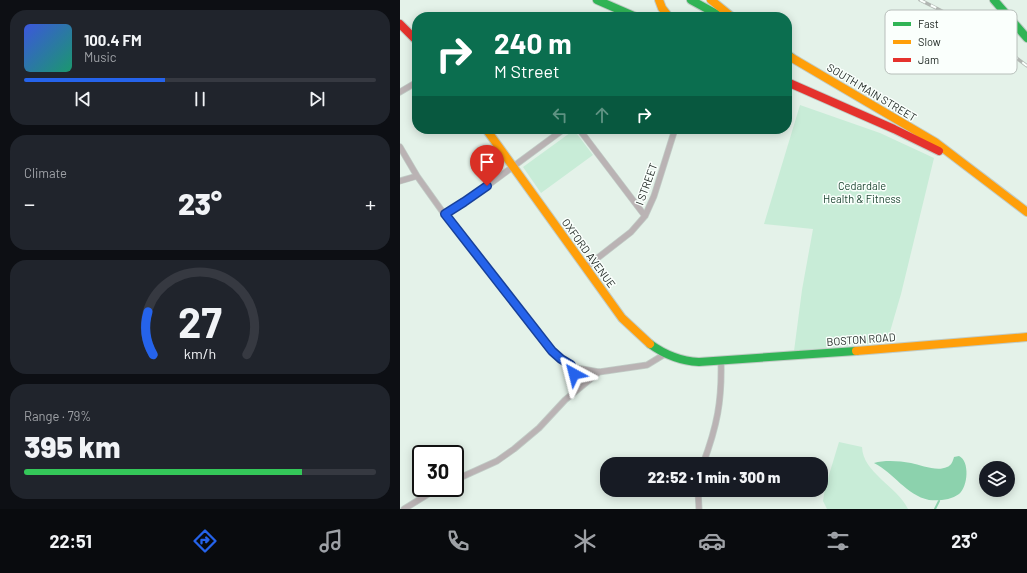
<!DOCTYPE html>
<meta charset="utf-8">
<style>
:root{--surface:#171b24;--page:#20242c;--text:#f1f3f6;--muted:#9ea1a6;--line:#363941;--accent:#2563eb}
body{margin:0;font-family:Barlow,sans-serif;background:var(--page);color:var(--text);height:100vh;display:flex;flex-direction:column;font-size:15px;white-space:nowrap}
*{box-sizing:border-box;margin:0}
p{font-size:13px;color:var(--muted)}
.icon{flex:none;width:22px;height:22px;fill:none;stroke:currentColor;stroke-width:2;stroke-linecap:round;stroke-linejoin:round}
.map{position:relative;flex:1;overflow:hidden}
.side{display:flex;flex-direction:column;gap:10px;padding:10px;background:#0d0f14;width:400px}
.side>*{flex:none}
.banner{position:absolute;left:12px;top:12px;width:380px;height:122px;border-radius:16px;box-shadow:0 2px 10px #0003;background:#0b6e4f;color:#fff;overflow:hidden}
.buttons{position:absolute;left:579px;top:461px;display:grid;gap:8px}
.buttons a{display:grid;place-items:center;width:36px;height:36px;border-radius:50%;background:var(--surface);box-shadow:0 2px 10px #0003;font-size:20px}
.speed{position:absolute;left:12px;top:445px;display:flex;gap:8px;font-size:20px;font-weight:700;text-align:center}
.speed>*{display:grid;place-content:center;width:52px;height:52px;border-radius:50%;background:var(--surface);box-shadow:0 2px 10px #0003;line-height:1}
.speed .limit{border:2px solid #111;border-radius:6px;background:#fff;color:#111}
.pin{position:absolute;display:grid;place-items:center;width:34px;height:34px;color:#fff;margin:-41px -17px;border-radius:50% 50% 50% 0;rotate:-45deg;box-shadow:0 0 4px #0007}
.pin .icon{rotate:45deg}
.me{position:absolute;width:44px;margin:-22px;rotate:322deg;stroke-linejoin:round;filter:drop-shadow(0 0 3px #0008)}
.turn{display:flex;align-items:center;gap:14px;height:84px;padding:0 16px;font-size:18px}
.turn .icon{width:52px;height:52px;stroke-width:2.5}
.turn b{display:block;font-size:28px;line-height:34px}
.lanes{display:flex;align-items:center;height:38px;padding:0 16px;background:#0003;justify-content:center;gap:20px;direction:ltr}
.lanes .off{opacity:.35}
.big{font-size:30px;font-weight:800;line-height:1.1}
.side .tile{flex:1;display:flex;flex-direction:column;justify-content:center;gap:6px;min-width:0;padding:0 14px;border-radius:16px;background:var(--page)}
.side .dial{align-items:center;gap:0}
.dial svg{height:104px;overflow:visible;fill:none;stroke:var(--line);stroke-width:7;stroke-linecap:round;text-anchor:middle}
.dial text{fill:var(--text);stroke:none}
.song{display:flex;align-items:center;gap:12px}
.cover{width:48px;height:48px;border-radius:6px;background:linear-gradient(135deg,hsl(230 70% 55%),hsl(160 70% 35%))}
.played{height:4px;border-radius:2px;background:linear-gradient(90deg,var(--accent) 40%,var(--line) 40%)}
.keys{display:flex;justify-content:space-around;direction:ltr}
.heat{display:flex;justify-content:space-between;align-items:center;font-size:22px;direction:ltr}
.charge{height:6px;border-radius:3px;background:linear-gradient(90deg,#34c759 79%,var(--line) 0)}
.trip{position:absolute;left:200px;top:457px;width:228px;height:40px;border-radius:16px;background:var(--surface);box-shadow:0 2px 10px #0003;font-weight:800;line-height:40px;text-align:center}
.menu{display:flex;height:64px;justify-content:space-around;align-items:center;background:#090b0e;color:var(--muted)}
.menu .icon{width:28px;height:28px}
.menu .current{color:var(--accent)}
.menu b{font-size:18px;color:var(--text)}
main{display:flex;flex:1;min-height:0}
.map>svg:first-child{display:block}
</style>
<main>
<section class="side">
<div class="tile">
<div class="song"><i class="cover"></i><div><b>100.4 FM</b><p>Music</p></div></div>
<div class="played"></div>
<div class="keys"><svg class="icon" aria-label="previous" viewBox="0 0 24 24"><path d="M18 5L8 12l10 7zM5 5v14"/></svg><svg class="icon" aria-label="pause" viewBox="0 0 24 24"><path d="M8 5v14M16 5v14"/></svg><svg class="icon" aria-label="next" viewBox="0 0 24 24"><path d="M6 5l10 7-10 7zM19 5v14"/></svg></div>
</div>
<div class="tile"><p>Climate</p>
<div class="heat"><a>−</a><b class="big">23°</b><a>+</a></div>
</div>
<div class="tile dial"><svg viewBox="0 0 100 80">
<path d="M14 69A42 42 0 1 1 86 69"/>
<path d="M14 69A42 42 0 0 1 10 36" stroke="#2563eb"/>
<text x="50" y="56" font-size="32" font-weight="700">27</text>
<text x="50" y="72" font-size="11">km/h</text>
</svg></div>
<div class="tile"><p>Range · 79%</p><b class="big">395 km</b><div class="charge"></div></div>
</section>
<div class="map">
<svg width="627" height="509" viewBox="0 0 627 509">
<rect width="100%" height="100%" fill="#e4f2e9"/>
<!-- green -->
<path fill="#c8ecd7" d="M400 105 480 133 534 158 501 294 487 342 394 351 402 290 413 229 364 224Z
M174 130 193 155 141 193 123 167Z
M439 442 462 447C463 473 497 486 508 509H427L423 501 425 488Z"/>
<!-- water -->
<path fill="#8cd2ad" d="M559 456C570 461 568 487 559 494 551 500 539 501 529 500 506 495 494 473 474 463 485 460 499 461 511 463 521 465 537 472 547 467 551 466 553 461 554 457Z"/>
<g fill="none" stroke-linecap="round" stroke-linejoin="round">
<!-- stream -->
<path stroke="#8cd2ad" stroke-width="2" d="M535 509 539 501"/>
<defs>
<path id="street" d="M0 92 17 82
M179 129 245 216
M0 147 17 176 42 211 79 257 136 332 152 351 161 359 176 368 199 372 247 365 265 354
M0 181 17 176
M45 214 64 203 164 129
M186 267 231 232 245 216 254 196 275 129
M171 365 178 389
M303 464C317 426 322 402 321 361
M55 480 97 461 114 449 139 428 165 400 199 372
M298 490 299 509
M4 509 38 488"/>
<path id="fast" d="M197 0 236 17
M291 0 322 17
M594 0 627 38
M387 54 392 58
M250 344C265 355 281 361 299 362L456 351"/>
<path id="slow" d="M259 0 262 8 269 17
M311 0 332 17
M387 55 535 142 627 212
M86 129 222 318 250 344
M456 351 627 337"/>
<path id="jam" d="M0 24 17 41
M387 82 494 129 539 151"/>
</defs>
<!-- street casing -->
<use href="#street" stroke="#c1ccc6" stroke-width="7"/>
<!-- fast casing -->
<use href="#fast" stroke="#c1ccc6" stroke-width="10"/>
<!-- slow casing -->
<use href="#slow" stroke="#c1ccc6" stroke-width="10"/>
<!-- jam casing -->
<use href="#jam" stroke="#c1ccc6" stroke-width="10"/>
<!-- street -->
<use href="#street" stroke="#bab3b4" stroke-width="5.5"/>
<!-- fast -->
<use href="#fast" stroke="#30b455" stroke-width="8"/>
<!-- slow -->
<use href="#slow" stroke="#ff9f0a" stroke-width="8"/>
<!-- jam -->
<use href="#jam" stroke="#e5322d" stroke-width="8"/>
<defs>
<path id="rail" d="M520 0C558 18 594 40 627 66"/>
</defs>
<!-- rail casing -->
<use href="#rail" stroke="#b1b6b2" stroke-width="3.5"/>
<!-- rail -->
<use href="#rail" stroke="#fafffc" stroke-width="2" stroke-dasharray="6" stroke-linecap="butt"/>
</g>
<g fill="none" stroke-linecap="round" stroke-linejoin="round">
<defs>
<path id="route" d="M87 186 64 202 45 214 152 351 161 359 171 365 174 374"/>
</defs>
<!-- route casing -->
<use href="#route" stroke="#184099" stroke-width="10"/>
<!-- route -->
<use href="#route" stroke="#2563eb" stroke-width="7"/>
</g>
<g text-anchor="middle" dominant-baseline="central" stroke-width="3" stroke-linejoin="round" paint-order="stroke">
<!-- street labels -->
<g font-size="11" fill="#1c2520" stroke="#fafffc">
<text transform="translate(472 92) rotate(31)">SOUTH MAIN STREET</text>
<text transform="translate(246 184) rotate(-70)">I STREET</text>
<text transform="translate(189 253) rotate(54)">OXFORD AVENUE</text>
<text transform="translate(461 339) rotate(-4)">BOSTON ROAD</text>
</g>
<!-- park labels -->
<g font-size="11" fill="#1f4733" stroke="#fafffc">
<text x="462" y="185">Cedardale<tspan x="462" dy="13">Health &amp; Fitness</tspan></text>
</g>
</g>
<!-- legend -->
<rect x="485" y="10" width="132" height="64" rx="6" fill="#fafffc" stroke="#b7beba" stroke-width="1"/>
<rect x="493" y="22" width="18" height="4" fill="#30b455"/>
<rect x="493" y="40" width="18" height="4" fill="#ff9f0a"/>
<rect x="493" y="58" width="18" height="4" fill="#e5322d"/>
<g font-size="11" fill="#1c2520">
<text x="518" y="28">Fast</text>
<text x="518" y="46">Slow</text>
<text x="518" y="64">Jam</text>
</g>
</svg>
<div class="buttons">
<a><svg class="icon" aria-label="layers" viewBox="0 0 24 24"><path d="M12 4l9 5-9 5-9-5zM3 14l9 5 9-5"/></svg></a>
</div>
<div class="speed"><div class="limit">30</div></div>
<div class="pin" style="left:87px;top:186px;background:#d93025"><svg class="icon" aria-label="arrive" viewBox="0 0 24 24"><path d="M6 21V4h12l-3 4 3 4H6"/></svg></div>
<svg class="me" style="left:174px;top:374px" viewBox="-20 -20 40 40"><path d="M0-17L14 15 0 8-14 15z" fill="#2563eb" stroke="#fff" stroke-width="4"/></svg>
<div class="trip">22:52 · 1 min · 300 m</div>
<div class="banner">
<div class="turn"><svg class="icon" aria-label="right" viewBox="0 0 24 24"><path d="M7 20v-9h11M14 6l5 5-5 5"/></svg><div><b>240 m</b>M Street</div></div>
<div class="lanes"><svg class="icon off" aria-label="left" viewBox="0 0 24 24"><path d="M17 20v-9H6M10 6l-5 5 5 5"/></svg><svg class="icon off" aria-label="ahead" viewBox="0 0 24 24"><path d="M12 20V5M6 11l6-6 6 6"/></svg><svg class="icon" aria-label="right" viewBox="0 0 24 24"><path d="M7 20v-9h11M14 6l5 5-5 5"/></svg></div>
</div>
</div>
</main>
<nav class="menu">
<b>22:51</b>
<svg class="icon current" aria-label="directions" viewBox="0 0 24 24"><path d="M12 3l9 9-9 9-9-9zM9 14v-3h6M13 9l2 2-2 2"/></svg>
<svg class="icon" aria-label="music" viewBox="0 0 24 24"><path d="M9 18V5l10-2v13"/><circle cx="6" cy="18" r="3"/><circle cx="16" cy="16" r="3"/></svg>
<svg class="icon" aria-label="phone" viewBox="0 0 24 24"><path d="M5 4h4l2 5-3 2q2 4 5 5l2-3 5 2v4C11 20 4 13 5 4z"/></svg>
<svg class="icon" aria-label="climate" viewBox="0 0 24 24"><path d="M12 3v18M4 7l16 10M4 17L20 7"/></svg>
<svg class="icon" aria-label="car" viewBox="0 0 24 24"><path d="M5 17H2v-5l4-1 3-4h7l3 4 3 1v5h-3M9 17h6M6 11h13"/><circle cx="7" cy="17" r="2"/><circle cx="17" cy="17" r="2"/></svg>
<svg class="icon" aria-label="filters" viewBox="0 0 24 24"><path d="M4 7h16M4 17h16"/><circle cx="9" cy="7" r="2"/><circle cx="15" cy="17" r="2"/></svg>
<b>23°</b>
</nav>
